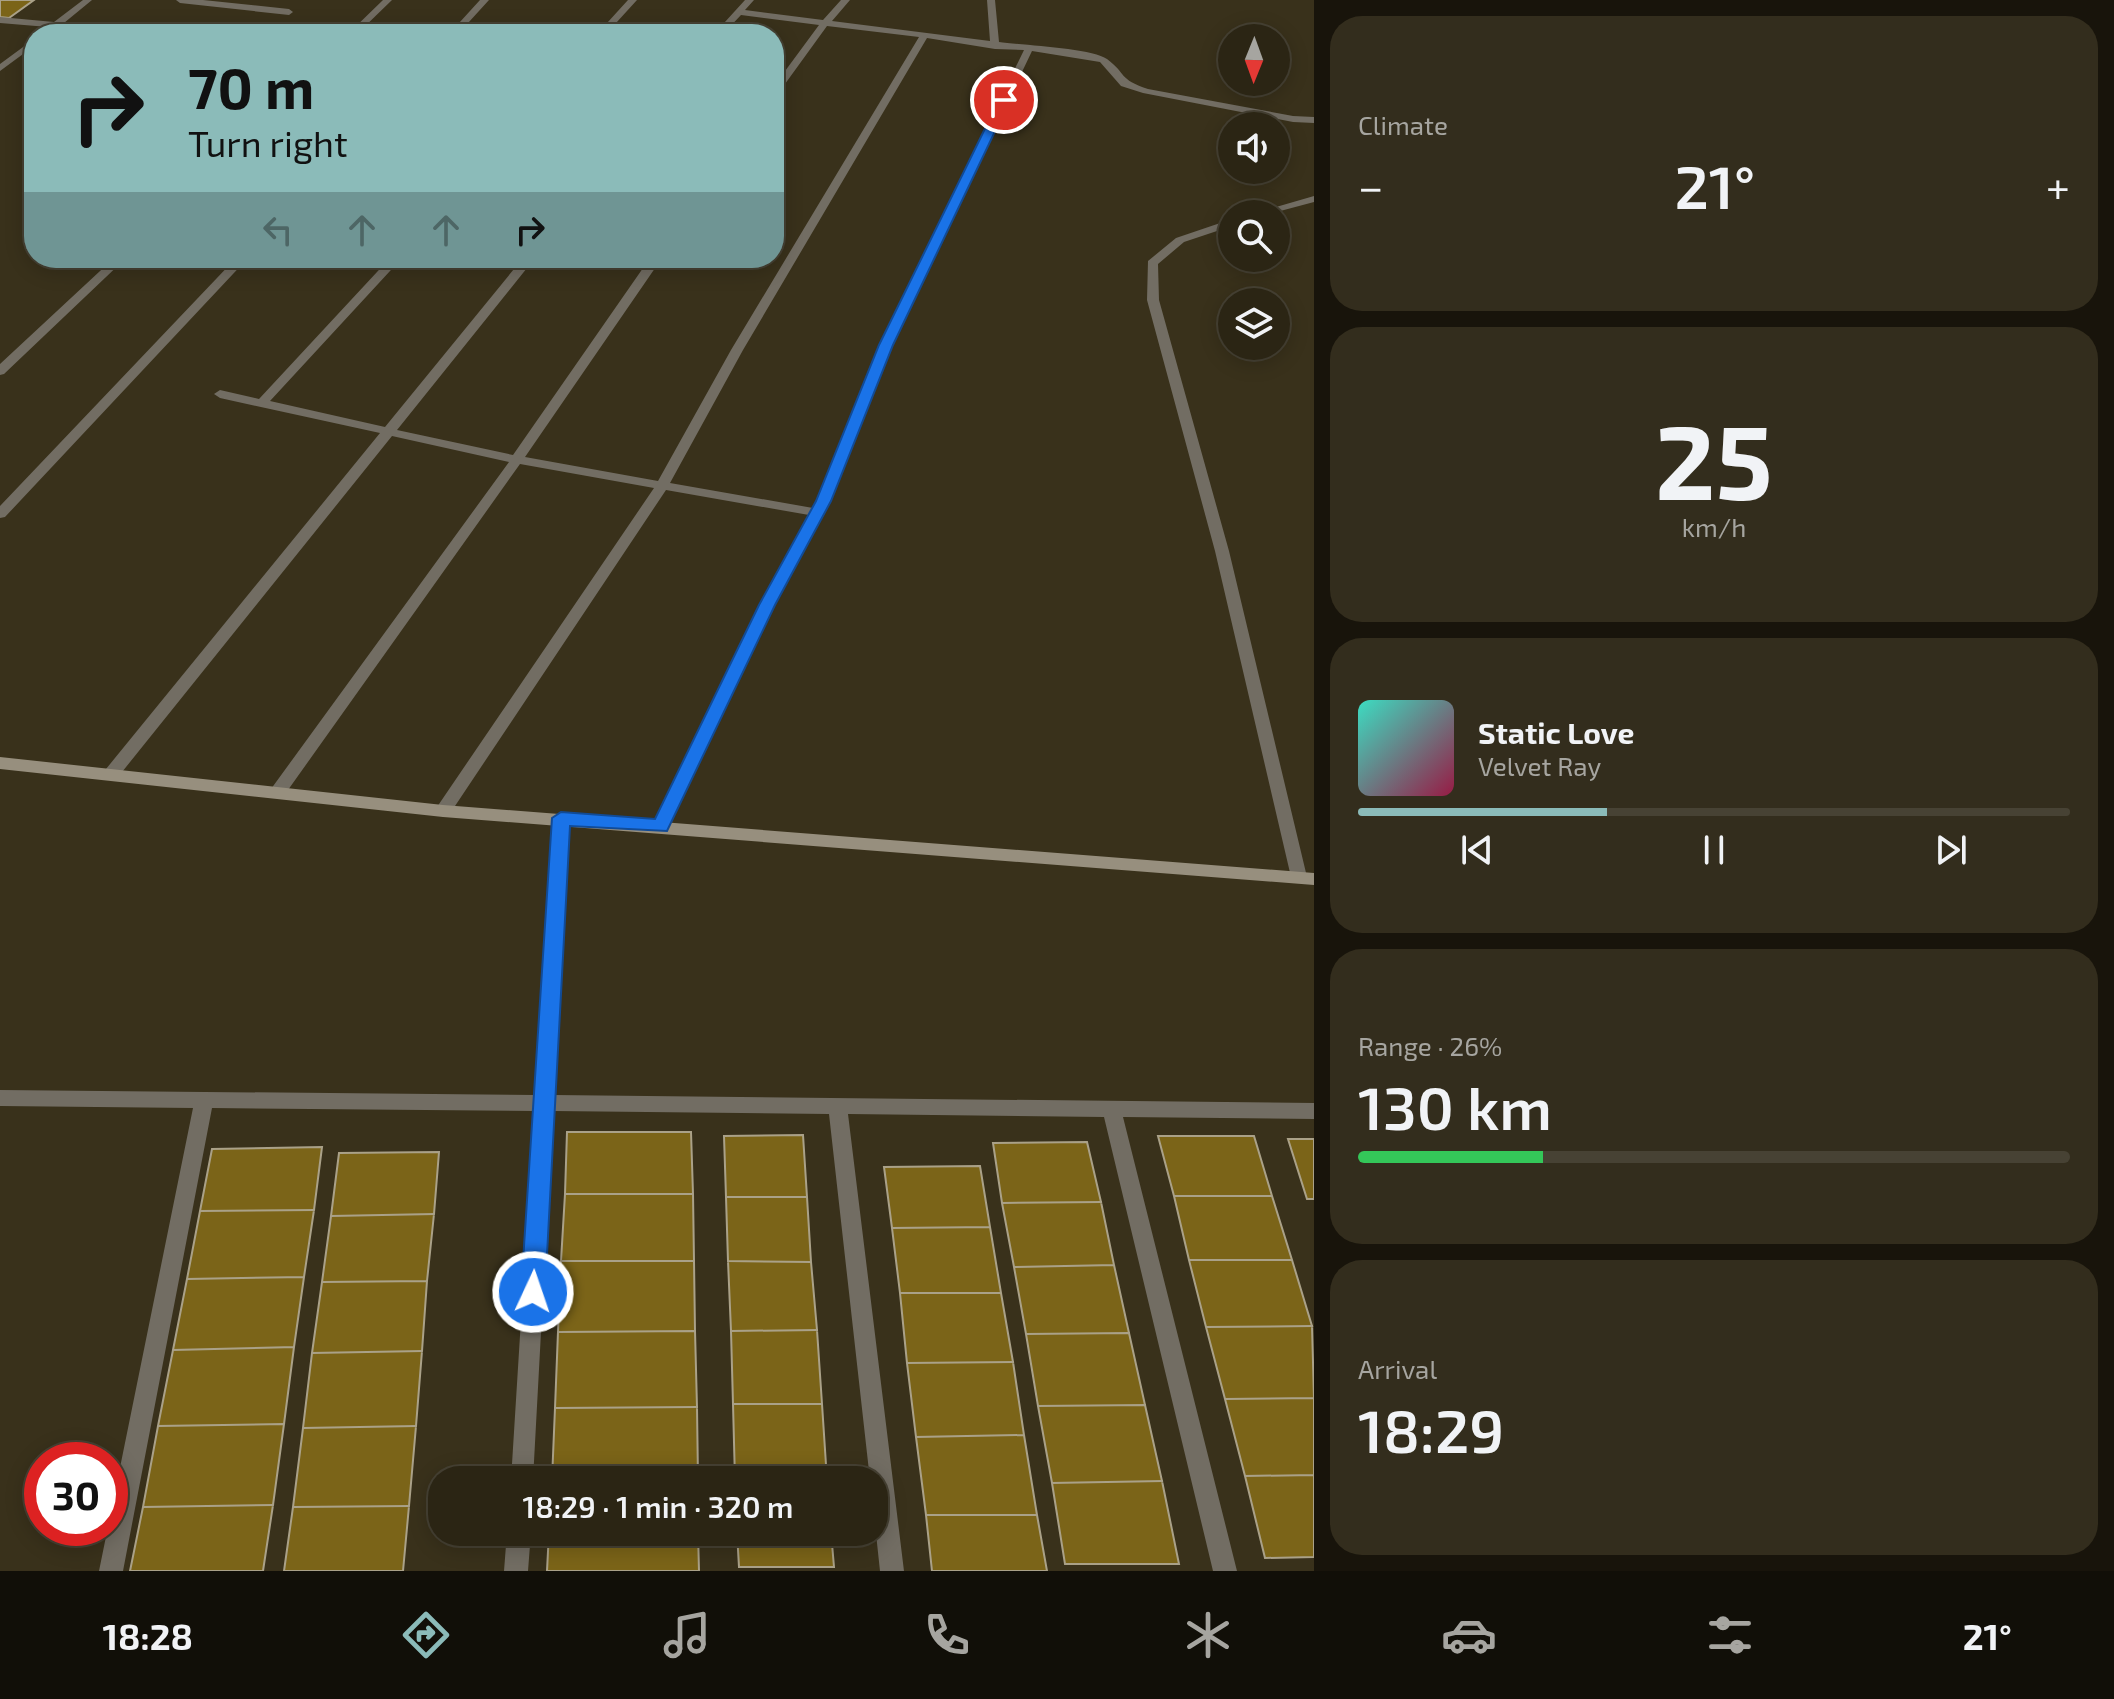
<!DOCTYPE html>
<meta charset="utf-8">
<style>
:root{--surface:#2b2514;--page:#332d1d;--text:#f1f3f6;--muted:#a6a5a0;--line:#474234;--accent:#8bbbb9}
body{margin:0;font-family:"Exo 2",sans-serif;background:var(--page);color:var(--text);height:100vh;display:flex;flex-direction:column;font-size:30px;white-space:nowrap}
*{box-sizing:border-box;margin:0}
p{font-size:26px;color:var(--muted)}
.icon{flex:none;width:44px;height:44px;fill:none;stroke:currentColor;stroke-width:2;stroke-linecap:round;stroke-linejoin:round}
.map{position:relative;flex:1;overflow:hidden}
.panel{display:flex;flex-direction:column;gap:16px;padding:16px;background:#18140b;width:800px}
.panel>*{flex:none}
.top-card{position:absolute;left:24px;top:24px;width:760px;height:244px;border-radius:32px;box-shadow:0 4px 20px #0003,0 0 0 2px var(--line);background:#8bbbb9;color:#111;overflow:hidden}
.needle{width:52px;rotate:181deg}
.buttons{position:absolute;left:1218px;top:24px;display:grid;gap:16px}
.buttons a{display:grid;place-items:center;width:72px;height:72px;border-radius:50%;background:var(--surface);box-shadow:0 4px 20px #0003,0 0 0 2px var(--line);font-size:40px}
.speed{position:absolute;left:24px;top:1442px;display:flex;gap:16px;font-size:40px;font-weight:700;text-align:center}
.speed>*{display:grid;place-content:center;width:104px;height:104px;border-radius:50%;background:var(--surface);box-shadow:0 4px 20px #0003,0 0 0 2px var(--line);line-height:1}
.speed .limit{border:12px solid #d22;background:#fff;color:#111}
.pin{position:absolute;display:grid;place-items:center;width:68px;height:68px;color:#fff;margin:-34px;border:4px solid #fff;border-radius:50%;box-shadow:0 2px 8px #0007}
.me{position:absolute;width:88px;margin:-44px;rotate:3deg;stroke-linejoin:round;filter:drop-shadow(0 0 6px #0008)}
.turn{display:flex;align-items:center;gap:28px;height:168px;padding:0 32px;font-size:36px}
.turn .icon{width:104px;height:104px;stroke-width:2.5}
.turn b{display:block;font-size:56px;line-height:68px}
.lanes{display:flex;align-items:center;height:76px;padding:0 32px;background:#0003;justify-content:center;gap:40px;direction:ltr}
.lanes .off{opacity:.35}
.big{font-size:60px;font-weight:600;line-height:1.1}
.panel .tile{flex:1;display:flex;flex-direction:column;justify-content:center;gap:12px;min-width:0;padding:0 28px;border-radius:32px;background:var(--page)}
.panel .dial{align-items:center;gap:0}
.dial b{font-size:104px;line-height:1}
.song{display:flex;align-items:center;gap:24px}
.cover{width:96px;height:96px;border-radius:12px;background:linear-gradient(135deg,hsl(170 70% 55%),hsl(340 70% 35%))}
.played{height:8px;border-radius:4px;background:linear-gradient(90deg,var(--accent) 35%,var(--line) 35%)}
.keys{display:flex;justify-content:space-around;direction:ltr}
.heat{display:flex;justify-content:space-between;align-items:center;font-size:44px;direction:ltr}
.charge{height:12px;border-radius:6px;background:linear-gradient(90deg,#34c759 26%,var(--line) 0)}
.trip{position:absolute;left:428px;top:1466px;width:460px;height:80px;border-radius:32px;background:var(--surface);box-shadow:0 4px 20px #0003,0 0 0 2px var(--line);font-weight:600;line-height:80px;text-align:center}
.dock{display:flex;height:128px;justify-content:space-around;align-items:center;background:#110f08;color:var(--muted)}
.dock .icon{width:56px;height:56px}
.dock .on{color:var(--accent)}
.dock b{font-size:36px;color:var(--text)}
main{display:flex;flex:1;min-height:0}
.map>svg:first-child{display:block}
</style>
<main>
<div class="map">
<svg width="1314" height="1571" viewBox="0 0 1314 1571">
<rect width="100%" height="100%" fill="#39311b"/>
<!-- building -->
<path fill="#7b6418" stroke="#aaa188" stroke-width="2" d="M0 0H34L9 18 0 17Z
M567 1132H691L693 1194H565Z
M803 1135 807 1197H726L724 1136Z
M1158 1136H1254L1272 1196H1174Z
M1288 1139H1314V1199H1307Z
M1087 1142 1101 1202 1002 1203 993 1143Z
M322 1147 314 1210 200 1211 212 1149Z
M439 1152 434 1214 331 1216 339 1153Z
M980 1166 990 1227 892 1228 884 1167Z
M565 1194H693L694 1261H561Z
M1174 1196H1272L1292 1260H1189Z
M726 1197H807L811 1262 728 1261Z
M1101 1202 1114 1265 1014 1267 1002 1203Z
M314 1210 304 1277 187 1279 200 1211Z
M434 1214 427 1281 322 1282 331 1216Z
M990 1227 1001 1293H900L892 1228Z
M1189 1260H1292L1312 1326 1206 1327Z
M561 1261H694L695 1331 558 1332Z
M728 1261 811 1262 817 1330 731 1331Z
M1114 1265 1129 1333 1026 1334 1014 1267Z
M304 1277 294 1347 173 1350 187 1279Z
M427 1281 422 1351 312 1353 322 1282Z
M900 1293H1001L1013 1362 907 1363Z
M1312 1326 1314 1398 1225 1399 1206 1327Z
M817 1330 822 1404H733L731 1331Z
M695 1331 697 1407 555 1408 558 1332Z
M1129 1333 1145 1405 1038 1406 1026 1334Z
M294 1347 284 1424 158 1426 173 1350Z
M422 1351 416 1426 303 1428 312 1353Z
M1013 1362 1024 1435 916 1437 907 1363Z
M1314 1398V1475L1245 1476 1225 1399Z
M733 1404H822L827 1480H735Z
M1145 1405 1162 1481 1052 1483 1038 1406Z
M697 1407 698 1480H552L555 1408Z
M284 1424 273 1505 143 1507 158 1426Z
M416 1426 409 1506 293 1507 303 1428Z
M1024 1435 1037 1515H926L916 1437Z
M1314 1475V1557L1265 1558 1245 1476Z
M1162 1481 1179 1564H1065L1052 1483Z
M273 1505 263 1571H130L143 1507Z
M409 1506 403 1571H284L293 1507Z
M926 1515H1037L1047 1571H932Z
M549 1532H698L699 1571H547Z
M737 1532H831L834 1567H739Z"/>
<g fill="none" stroke-linecap="round" stroke-linejoin="round">
<!-- street -->
<path fill="#726d63" fill-rule="evenodd" d="M83 0H92L64 23 149 31 153 34H121L57 28 52 31 48 27 0 23V17L54 22Z
M176 0H203L289 9 293 12 289 15 180 3Z
M383 0H392L357 34H348Z
M480 0H489L458 34H449Z
M628 0H637L606 34H597Z
M745 0H754L745 10 823 20 841 0H850L832 21 990 41 987 0H995L999 42C1021 45 1092 48 1107 59 1127 74 1118 79 1148 89L1293 116 1314 117V123L1293 122 1143 93 1121 86 1100 62 1032 51 892 345 825 513 774 605 667 830H655L653 826 760 605 809 515 666 490 449 815 443 817 435 811 437 807 654 488 520 464 283 797H271L269 793 271 789 509 462 392 436 118 777H106L104 773 106 769 380 433 220 398 214 394 220 390 259 399 390 258H402L270 401 385 427 523 258H535L397 430 513 455 650 258H662L525 457 658 481 731 350 919 37 827 26 777 95 774 96V86L819 25 741 15 723 34H714ZM927 38 995 49 1024 50 880 345 813 508 670 483 743 350Z
M34 39V46L0 71V64Z
M1314 196V202L1269 214H1252Z
M1232 219V226L1184 242 1158 264 1159 300 1229 551 1307 877 1305 881H1293L1291 877 1215 551 1147 300 1148 261 1176 238Z
M114 258H126L4 374 0 375V364Z
M236 258H248L5 517 0 518V506Z
M561 812 569 818 554 1095 1314 1103V1119L1123 1117 1237 1571H1213L1104 1117 848 1114 904 1571H880L874 1515V1480H870L829 1114 553 1111 533 1480H511L534 1111 212 1108 123 1571H99L193 1108 0 1106V1090L535 1095 553 818Z
M507 1532H531L528 1571H504Z"/>
<!-- secondary -->
<path fill="#978f7e" fill-rule="evenodd" d="M0 757 443 805 1314 873V885L443 817 0 769Z"/>
</g>
<!-- route -->
<path fill="#1a73e8" stroke="#114b97" stroke-width="2" d="M1004 97 1010 100 893 345 831 501 775 605 667 831 570 826 545 1292 541 1300 533 1303 524 1300 521 1292 552 818 561 812 655 819 759 605 816 501 879 345 999 100Z"/>
</svg>
<div class="buttons">
<a><svg class="needle" viewBox="-14 -14 28 28"><path d="M0-13l5 13h-10z" fill="#e53935"/><path d="M0 13l5-13h-10z" fill="#a6a5a0"/></svg></a>
<a><svg class="icon" aria-label="sound" viewBox="0 0 24 24"><path d="M4 9h4l5-4v14l-5-4H4zM17 9q2 3 0 6"/></svg></a>
<a><svg class="icon" aria-label="search" viewBox="0 0 24 24"><circle cx="10" cy="10" r="6"/><path d="M15 15l6 6"/></svg></a>
<a><svg class="icon" aria-label="layers" viewBox="0 0 24 24"><path d="M12 4l9 5-9 5-9-5zM3 14l9 5 9-5"/></svg></a>
</div>
<div class="speed"><div class="limit">30</div></div>
<div class="pin" style="left:1004px;top:100px;background:#d93025"><svg class="icon" aria-label="arrive" viewBox="0 0 24 24"><path d="M6 21V4h12l-3 4 3 4H6"/></svg></div>
<svg class="me" style="left:533px;top:1292px" viewBox="-20 -20 40 40"><circle r="17" fill="#1a73e8" stroke="#fff" stroke-width="3"/><path d="M0-11L8 9 0 5-8 9z" fill="#fff"/></svg>
<div class="trip">18:29 · 1 min · 320 m</div>
<div class="top-card">
<div class="turn"><svg class="icon" aria-label="right" viewBox="0 0 24 24"><path d="M7 20v-9h11M14 6l5 5-5 5"/></svg><div><b>70 m</b>Turn right</div></div>
<div class="lanes"><svg class="icon off" aria-label="left" viewBox="0 0 24 24"><path d="M17 20v-9H6M10 6l-5 5 5 5"/></svg><svg class="icon off" aria-label="ahead" viewBox="0 0 24 24"><path d="M12 20V5M6 11l6-6 6 6"/></svg><svg class="icon off" aria-label="ahead" viewBox="0 0 24 24"><path d="M12 20V5M6 11l6-6 6 6"/></svg><svg class="icon" aria-label="right" viewBox="0 0 24 24"><path d="M7 20v-9h11M14 6l5 5-5 5"/></svg></div>
</div>
</div>
<section class="panel">
<div class="tile"><p>Climate</p>
<div class="heat"><a>−</a><b class="big">21°</b><a>+</a></div>
</div>
<div class="tile dial"><b>25</b><p>km/h</p></div>
<div class="tile">
<div class="song"><i class="cover"></i><div><b>Static Love</b><p>Velvet Ray</p></div></div>
<div class="played"></div>
<div class="keys"><svg class="icon" aria-label="previous" viewBox="0 0 24 24"><path d="M18 5L8 12l10 7zM5 5v14"/></svg><svg class="icon" aria-label="pause" viewBox="0 0 24 24"><path d="M8 5v14M16 5v14"/></svg><svg class="icon" aria-label="next" viewBox="0 0 24 24"><path d="M6 5l10 7-10 7zM19 5v14"/></svg></div>
</div>
<div class="tile"><p>Range · 26%</p><b class="big">130 km</b><div class="charge"></div></div>
<div class="tile"><p>Arrival</p><b class="big">18:29</b></div>
</section>
</main>
<nav class="dock">
<b>18:28</b>
<svg class="icon on" aria-label="directions" viewBox="0 0 24 24"><path d="M12 3l9 9-9 9-9-9zM9 14v-3h6M13 9l2 2-2 2"/></svg>
<svg class="icon" aria-label="music" viewBox="0 0 24 24"><path d="M9 18V5l10-2v13"/><circle cx="6" cy="18" r="3"/><circle cx="16" cy="16" r="3"/></svg>
<svg class="icon" aria-label="phone" viewBox="0 0 24 24"><path d="M5 4h4l2 5-3 2q2 4 5 5l2-3 5 2v4C11 20 4 13 5 4z"/></svg>
<svg class="icon" aria-label="climate" viewBox="0 0 24 24"><path d="M12 3v18M4 7l16 10M4 17L20 7"/></svg>
<svg class="icon" aria-label="car" viewBox="0 0 24 24"><path d="M5 17H2v-5l4-1 3-4h7l3 4 3 1v5h-3M9 17h6M6 11h13"/><circle cx="7" cy="17" r="2"/><circle cx="17" cy="17" r="2"/></svg>
<svg class="icon" aria-label="filters" viewBox="0 0 24 24"><path d="M4 7h16M4 17h16"/><circle cx="9" cy="7" r="2"/><circle cx="15" cy="17" r="2"/></svg>
<b>21°</b>
</nav>
